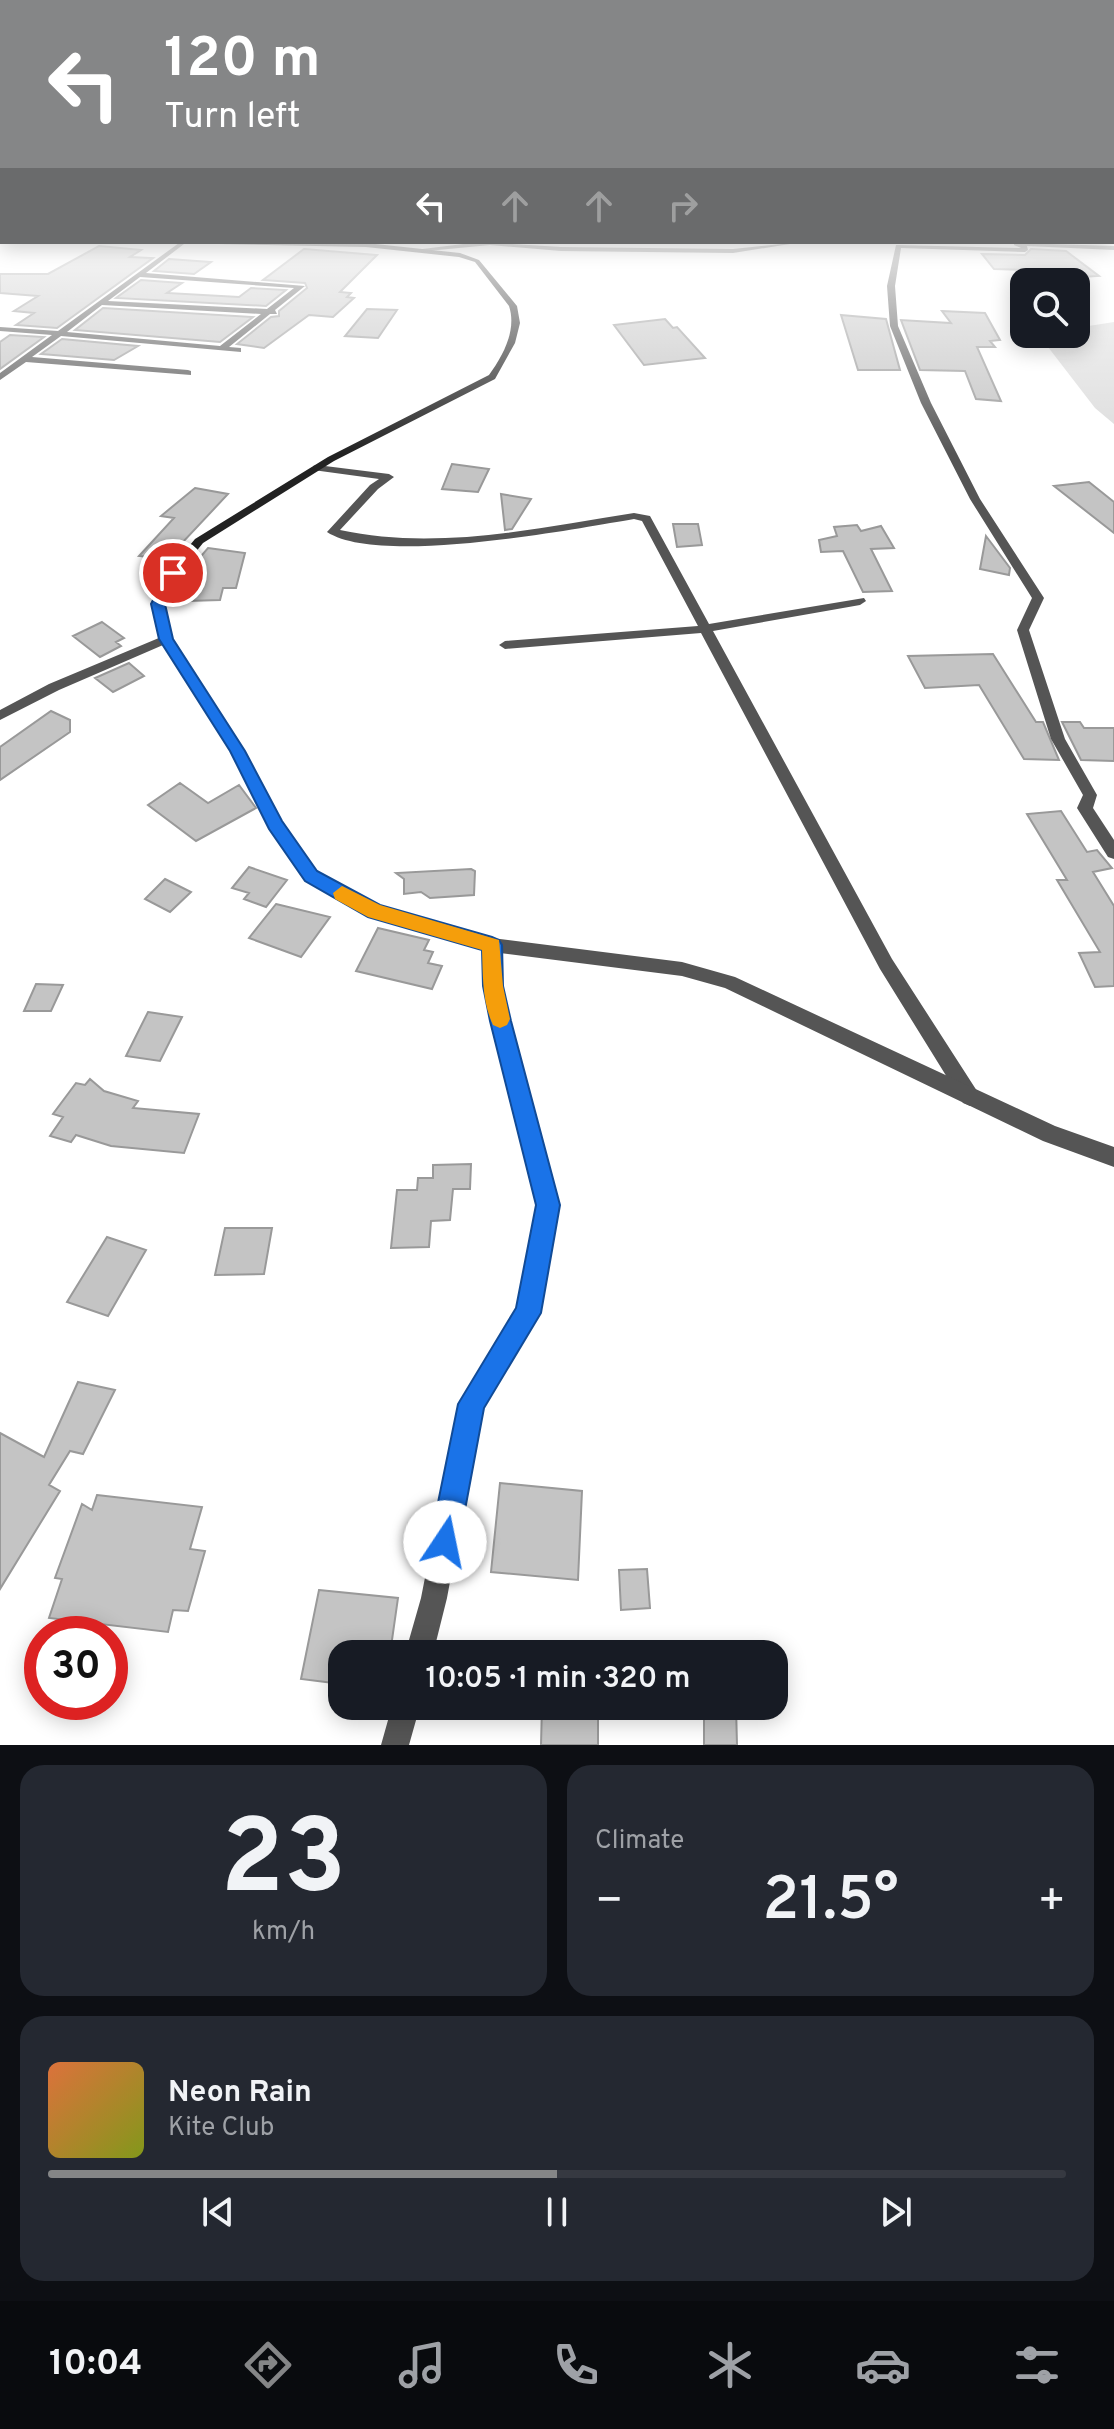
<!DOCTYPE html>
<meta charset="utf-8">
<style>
:root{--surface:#171b24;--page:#242831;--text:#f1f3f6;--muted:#9ea1a6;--line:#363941;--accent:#858687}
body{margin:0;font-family:Overpass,sans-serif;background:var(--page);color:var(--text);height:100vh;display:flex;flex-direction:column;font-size:30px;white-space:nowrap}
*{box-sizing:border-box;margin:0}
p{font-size:26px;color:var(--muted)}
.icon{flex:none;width:44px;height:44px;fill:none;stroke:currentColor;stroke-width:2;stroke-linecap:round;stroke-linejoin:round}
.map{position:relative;height:1745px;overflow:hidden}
.drawer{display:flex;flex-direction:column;gap:20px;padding:20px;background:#0d0f14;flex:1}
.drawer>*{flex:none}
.guide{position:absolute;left:0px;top:0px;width:1114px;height:244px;box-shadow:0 4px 20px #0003;background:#858687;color:#fff;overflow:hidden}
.controls{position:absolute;left:1010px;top:268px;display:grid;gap:16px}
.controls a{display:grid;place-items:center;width:80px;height:80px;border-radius:16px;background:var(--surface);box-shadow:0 4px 20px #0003;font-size:40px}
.speed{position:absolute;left:24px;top:1616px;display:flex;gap:16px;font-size:40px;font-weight:700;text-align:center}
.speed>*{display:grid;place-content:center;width:104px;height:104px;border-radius:50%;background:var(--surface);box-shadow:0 4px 20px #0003;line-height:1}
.speed .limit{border:12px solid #d22;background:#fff;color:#111}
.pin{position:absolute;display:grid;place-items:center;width:68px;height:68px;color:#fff;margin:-34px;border:4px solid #fff;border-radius:50%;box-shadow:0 2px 8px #0007}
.me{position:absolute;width:88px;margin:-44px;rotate:11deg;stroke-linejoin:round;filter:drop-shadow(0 0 6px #0008)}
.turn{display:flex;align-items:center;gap:28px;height:168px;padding:0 32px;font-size:36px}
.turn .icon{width:104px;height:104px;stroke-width:2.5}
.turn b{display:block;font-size:56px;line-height:68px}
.lanes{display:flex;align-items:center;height:76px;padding:0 32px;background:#0003;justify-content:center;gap:40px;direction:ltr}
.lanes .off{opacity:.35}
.big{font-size:60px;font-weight:600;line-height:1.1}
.drawer .card{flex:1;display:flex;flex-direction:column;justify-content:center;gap:12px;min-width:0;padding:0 28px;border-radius:24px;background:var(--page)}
.drawer .dial{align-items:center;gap:0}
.dial b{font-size:104px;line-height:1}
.song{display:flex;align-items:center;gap:24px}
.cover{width:96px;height:96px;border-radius:12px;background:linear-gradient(135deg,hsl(20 70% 55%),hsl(70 70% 35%))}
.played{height:8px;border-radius:4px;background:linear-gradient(90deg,var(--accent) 50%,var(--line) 50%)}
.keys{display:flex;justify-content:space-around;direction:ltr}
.heat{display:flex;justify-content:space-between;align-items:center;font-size:44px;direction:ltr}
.drawer .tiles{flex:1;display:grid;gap:20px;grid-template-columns:1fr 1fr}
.card:last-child{grid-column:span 2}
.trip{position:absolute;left:328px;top:1640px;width:460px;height:80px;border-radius:24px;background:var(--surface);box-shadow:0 4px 20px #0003;font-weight:600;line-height:80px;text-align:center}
.dock{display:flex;height:128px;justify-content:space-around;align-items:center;background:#090b0e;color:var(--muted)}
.dock .icon{width:56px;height:56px}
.dock .selected{color:var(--accent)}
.dock b{font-size:36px;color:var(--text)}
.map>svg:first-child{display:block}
</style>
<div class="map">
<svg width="1114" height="1745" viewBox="0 0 1114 1745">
<rect width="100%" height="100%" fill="#fff"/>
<!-- green -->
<path fill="#dcdcdc" d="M1114 322V424L1095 408 1038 334H1076V328Z"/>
<!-- building -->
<path fill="#c4c4c4" stroke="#999" stroke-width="2" d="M99 246 141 250 130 257 153 258 57 328 16 325 34 313 14 311 38 296 0 293V274H48Z
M304 249 377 255 340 292 351 293 347 297 354 298 333 317 309 315 264 348 237 344 271 317 279 316V311L307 288 305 283 263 280Z
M1031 249 1066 251 1099 276 1062 278 1054 271 994 269 982 254 1025 255Z
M169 259 211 262 194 274 154 271Z
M141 280 182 283 167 293 239 297 251 288 286 290 266 306 116 298Z
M103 308 253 317 220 342 75 330Z
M367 309 397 310 378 338 345 336Z
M942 311 985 313 1000 340 990 341 995 347H977L1001 401 976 399 965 371 920 370 901 320 951 323Z
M841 315 886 319 900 370H858Z
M665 319 673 328 677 327 705 358 644 365 614 325Z
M10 335 44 337 0 369V342Z
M62 339 138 346 114 360 41 354Z
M452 464 489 469 478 492 442 489Z
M1089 482 1114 502V533L1054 486Z
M195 488 228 494 167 559 139 556 174 518 161 516Z
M501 494 531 499 512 529 505 530Z
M673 524H698L702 545 677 547Z
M857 525 861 531 881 526 894 548 871 549 892 591 863 592 843 551 821 552 819 540 837 536 834 527Z
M986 536 1010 568 1009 575 980 569Z
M208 548 245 553 236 588H223L220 600 188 601 191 592H183L190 569Z
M102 622 124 638 116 642 121 646 100 657 73 636Z
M993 654 1036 722H1043L1059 760 1024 759 979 685 925 688 908 656Z
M129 663 144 676 113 692 95 678Z
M51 711 70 720V732L0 780V747Z
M1062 722H1080L1084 728H1114V761L1081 760Z
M180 783 208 803 239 785 256 808 196 841 148 805Z
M1061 811 1087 852 1097 850 1112 868 1093 872 1114 906V986L1095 987 1079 953 1100 952 1057 880H1067L1027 814Z
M249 867 287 880 266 907 244 899 249 893 232 888Z
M471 869 475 871 474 895 430 898 421 892 404 894V879L396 873Z
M165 879 191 892 170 912 145 899Z
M276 904 330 917 301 957 249 938Z
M378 928 429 940 424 950 433 952 428 963 442 966 432 989 356 971Z
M36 984 63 985 51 1011H24Z
M148 1012 182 1017 160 1061 126 1056Z
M90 1079 104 1091 138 1101 133 1108 199 1114 184 1153 111 1146 76 1135 71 1142 50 1136 63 1117 53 1114 76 1083 85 1085Z
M471 1164 470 1189H453L450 1220 431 1221 429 1247 391 1248 397 1190H417L418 1178H433V1165Z
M225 1228H272L264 1274 215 1275Z
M107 1237 146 1250 108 1316 67 1302Z
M78 1382 115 1390 83 1454 70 1451 49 1485 60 1491 0 1589V1433L44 1457Z
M500 1483 582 1491 578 1580 491 1572Z
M97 1495 202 1507 190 1549 205 1551 188 1611 173 1610 168 1632 49 1618 62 1579 55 1578 82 1504 92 1510Z
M647 1569 650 1608 621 1610 619 1570Z
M319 1590 398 1598 390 1654H342V1684L301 1679Z
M542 1706H598V1745H541Z
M704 1706H736L737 1745H704Z"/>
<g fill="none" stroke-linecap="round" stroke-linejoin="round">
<!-- minor -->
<path fill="#555" fill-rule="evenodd" d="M480 242 561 247 733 249 802 242 733 253 561 251 490 245 417 252 414 250Z
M179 243 184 244 146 273 305 286 275 310 277 314H270L229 347 241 348V352L61 336 32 357 188 370 191 371V375L26 362 0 380V373L52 335 0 331V327L58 331ZM140 277 294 288 267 309 108 301ZM102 305 261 314 220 346 67 332Z
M1014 243 1114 246V250L1027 246 1028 250 1025 252 901 248 895 286 898 326 931 403 980 499 1044 598 1029 630 1065 739 1097 795 1093 808 1114 840V859L1108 857 1077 808 1083 795 1051 739 1017 630 1032 598 970 499 921 403 890 326 887 286 896 245 1021 248 1014 245Z
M317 465 389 474 394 477 378 489 340 530C436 551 538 528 634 513L650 516 709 624 864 598 866 601 860 605 713 631 892 959 977 1091 980 1097 977 1103 970 1106 963 1103 880 969 701 633 505 649 499 645 505 641 698 626 642 521 634 519C569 530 379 566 327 532L370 485 379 479 313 470V466Z
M166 635 172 639 170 642 59 690 0 720V710L49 684Z
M492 938 498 940 501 945 502 986 558 1205 539 1313 482 1408 447 1598 433 1654H405L421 1598 459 1404 517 1309 538 1205 484 986 483 945 486 940Z
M392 1706H420L409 1745H381Z"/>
<!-- tertiary -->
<path fill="#555" fill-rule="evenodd" d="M492 938 682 962 735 977 1055 1126 1114 1147V1167L1043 1141 725 988 682 976 492 952 486 950 483 945 486 940Z"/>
<!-- secondary -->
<path fill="#222" fill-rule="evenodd" d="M0 240 2 242H79L0 244Z
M118 242 366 243 460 253 479 260 517 306 520 323 515 343 495 379 334 461 203 543 178 574 164 604 172 639 244 751 281 822 317 872 380 906 498 940 501 945 498 950 492 952 369 916 305 880 270 829 230 751 160 639 152 604 167 573 195 539 328 457 489 375C503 356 517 330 509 306L475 262 459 257 366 247Z"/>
</g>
<!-- sky -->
<linearGradient id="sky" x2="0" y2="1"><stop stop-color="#8cadcc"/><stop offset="0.46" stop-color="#fff"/><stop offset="1" stop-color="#fff" stop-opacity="0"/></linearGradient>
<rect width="1114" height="454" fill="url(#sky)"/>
<!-- route -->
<path fill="#1a73e8" stroke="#114b97" stroke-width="2" d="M169 570 180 573 165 604 173 639 245 751 282 821 317 871 380 905 492 937 499 940 502 945 503 986 511 1021 560 1205 541 1313 484 1408 459 1542 455 1553 445 1557 434 1553 430 1542 458 1404 516 1308 536 1205 490 1021 483 986 482 950 368 917 305 881 269 829 230 751 159 639 151 604Z"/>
<!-- slow -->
<path fill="#f59e0b" d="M342 886 380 905 499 940 503 986 510 1019 507 1025 500 1028 493 1025C482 1002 483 975 482 950L368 917 335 899 333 893Z"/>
</svg>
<div class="controls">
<a><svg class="icon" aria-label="search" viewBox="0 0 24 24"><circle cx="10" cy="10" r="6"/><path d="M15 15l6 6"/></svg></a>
</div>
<div class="speed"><div class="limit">30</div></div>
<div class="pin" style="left:173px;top:573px;background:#d93025"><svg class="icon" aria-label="arrive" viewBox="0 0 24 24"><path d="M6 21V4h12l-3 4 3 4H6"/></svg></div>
<svg class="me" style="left:445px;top:1542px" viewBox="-20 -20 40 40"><circle r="19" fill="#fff"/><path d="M0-13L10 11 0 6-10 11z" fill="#1a73e8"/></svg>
<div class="trip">10:05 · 1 min · 320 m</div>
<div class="guide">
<div class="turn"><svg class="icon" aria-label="left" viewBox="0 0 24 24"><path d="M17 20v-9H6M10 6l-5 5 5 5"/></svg><div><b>120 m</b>Turn left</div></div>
<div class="lanes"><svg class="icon" aria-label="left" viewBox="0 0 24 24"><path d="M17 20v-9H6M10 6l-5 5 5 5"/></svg><svg class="icon off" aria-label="ahead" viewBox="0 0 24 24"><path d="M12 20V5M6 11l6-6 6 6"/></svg><svg class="icon off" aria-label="ahead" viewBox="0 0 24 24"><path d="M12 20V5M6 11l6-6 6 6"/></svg><svg class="icon off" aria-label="right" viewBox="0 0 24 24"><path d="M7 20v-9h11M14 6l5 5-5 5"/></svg></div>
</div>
</div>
<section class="drawer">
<div class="tiles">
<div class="card dial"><b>23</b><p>km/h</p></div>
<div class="card"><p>Climate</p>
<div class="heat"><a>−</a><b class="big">21.5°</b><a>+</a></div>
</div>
<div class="card">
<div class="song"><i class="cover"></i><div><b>Neon Rain</b><p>Kite Club</p></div></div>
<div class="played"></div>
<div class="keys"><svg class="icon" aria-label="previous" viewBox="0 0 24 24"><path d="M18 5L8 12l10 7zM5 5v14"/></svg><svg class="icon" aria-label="pause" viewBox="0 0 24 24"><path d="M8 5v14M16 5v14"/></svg><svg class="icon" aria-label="next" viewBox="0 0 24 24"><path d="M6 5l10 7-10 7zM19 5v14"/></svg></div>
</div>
</div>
</section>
<nav class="dock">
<b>10:04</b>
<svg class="icon selected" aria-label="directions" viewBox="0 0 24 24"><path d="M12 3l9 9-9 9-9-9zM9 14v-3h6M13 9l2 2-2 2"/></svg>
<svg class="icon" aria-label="music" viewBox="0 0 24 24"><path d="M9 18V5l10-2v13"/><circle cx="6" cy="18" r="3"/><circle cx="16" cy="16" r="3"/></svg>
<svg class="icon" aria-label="phone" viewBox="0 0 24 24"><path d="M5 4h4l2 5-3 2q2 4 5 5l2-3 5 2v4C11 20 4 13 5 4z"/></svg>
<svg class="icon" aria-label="climate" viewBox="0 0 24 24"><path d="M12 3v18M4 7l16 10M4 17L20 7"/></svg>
<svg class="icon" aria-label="car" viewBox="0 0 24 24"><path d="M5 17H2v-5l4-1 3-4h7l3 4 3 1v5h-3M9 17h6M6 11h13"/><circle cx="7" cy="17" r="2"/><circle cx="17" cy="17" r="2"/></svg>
<svg class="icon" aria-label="filters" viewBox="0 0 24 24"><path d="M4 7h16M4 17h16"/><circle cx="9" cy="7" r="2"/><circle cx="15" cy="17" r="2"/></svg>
</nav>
